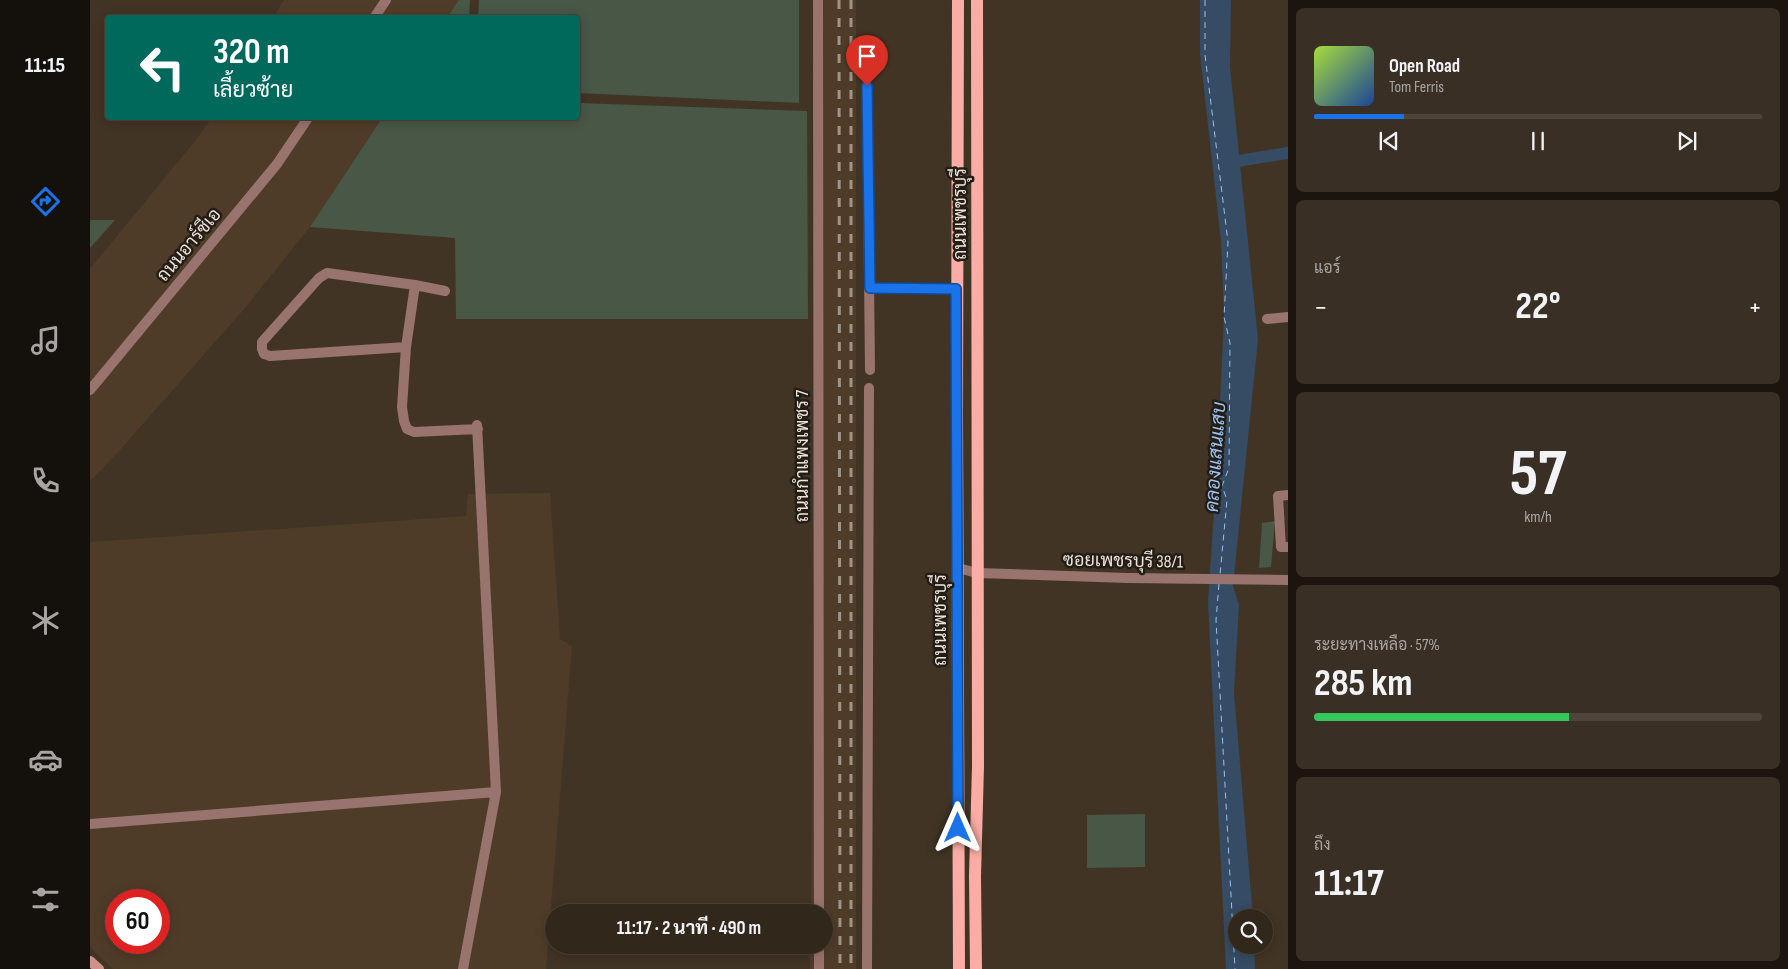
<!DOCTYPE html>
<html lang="th">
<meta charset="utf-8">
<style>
:root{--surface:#32271b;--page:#3a2f24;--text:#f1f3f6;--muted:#a8a5a3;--line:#4d443a;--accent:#1a73e8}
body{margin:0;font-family:"Sofia Sans Condensed",Sarabun,sans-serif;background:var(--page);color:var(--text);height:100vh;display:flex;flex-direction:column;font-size:19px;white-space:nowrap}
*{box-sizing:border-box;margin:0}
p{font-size:16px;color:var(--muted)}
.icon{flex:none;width:28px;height:28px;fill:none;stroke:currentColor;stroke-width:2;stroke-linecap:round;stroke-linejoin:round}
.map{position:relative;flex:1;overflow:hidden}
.drawer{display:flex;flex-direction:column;gap:8px;padding:8px;background:#1c150f;width:500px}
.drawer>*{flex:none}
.banner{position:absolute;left:15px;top:15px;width:475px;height:105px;border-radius:5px;box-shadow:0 2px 12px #0003,0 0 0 1px var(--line);background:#00695c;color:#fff;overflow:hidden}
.tools{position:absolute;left:1138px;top:909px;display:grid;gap:10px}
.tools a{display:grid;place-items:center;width:45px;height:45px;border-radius:50%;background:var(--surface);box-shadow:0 2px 12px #0003,0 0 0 1px var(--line);font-size:25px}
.speed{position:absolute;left:15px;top:889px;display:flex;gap:10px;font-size:25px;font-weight:700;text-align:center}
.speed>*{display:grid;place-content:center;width:65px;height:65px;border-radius:50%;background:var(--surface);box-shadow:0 2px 12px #0003,0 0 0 1px var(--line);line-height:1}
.speed .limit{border:8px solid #d22;background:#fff;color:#111}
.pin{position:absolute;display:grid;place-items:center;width:42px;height:42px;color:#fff;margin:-51px -21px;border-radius:50% 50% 50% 0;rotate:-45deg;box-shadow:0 0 5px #0007}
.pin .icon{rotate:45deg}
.me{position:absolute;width:55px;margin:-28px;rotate:0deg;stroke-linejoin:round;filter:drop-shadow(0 0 4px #0008)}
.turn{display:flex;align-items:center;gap:18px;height:105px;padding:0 25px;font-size:22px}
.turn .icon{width:65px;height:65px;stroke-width:2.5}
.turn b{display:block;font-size:35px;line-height:42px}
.big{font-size:38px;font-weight:700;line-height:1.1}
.drawer .widget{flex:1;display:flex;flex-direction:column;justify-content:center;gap:8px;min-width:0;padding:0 18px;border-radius:8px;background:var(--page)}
.drawer .dial{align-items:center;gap:0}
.dial b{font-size:65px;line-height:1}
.song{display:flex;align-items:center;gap:15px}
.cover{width:60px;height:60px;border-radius:8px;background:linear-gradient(135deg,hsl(80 70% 55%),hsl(220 70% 35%))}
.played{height:5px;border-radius:2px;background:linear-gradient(90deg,var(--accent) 20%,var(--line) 20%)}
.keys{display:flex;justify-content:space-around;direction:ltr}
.heat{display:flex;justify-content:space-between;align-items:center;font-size:28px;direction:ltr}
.charge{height:8px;border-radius:4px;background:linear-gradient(90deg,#34c759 57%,var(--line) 0)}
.trip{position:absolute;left:455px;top:904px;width:288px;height:50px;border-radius:25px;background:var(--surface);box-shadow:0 2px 12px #0003,0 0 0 1px var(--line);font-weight:700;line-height:50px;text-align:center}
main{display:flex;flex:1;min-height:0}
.dock{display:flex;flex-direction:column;width:90px;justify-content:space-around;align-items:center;background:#14100b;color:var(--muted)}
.dock .icon{width:35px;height:35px}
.dock .selected{color:var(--accent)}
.dock b{font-size:22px;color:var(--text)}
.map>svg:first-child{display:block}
</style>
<main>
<nav class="dock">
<b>11:15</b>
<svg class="icon selected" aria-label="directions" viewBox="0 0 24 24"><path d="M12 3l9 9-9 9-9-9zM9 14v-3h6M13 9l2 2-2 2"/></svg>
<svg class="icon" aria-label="music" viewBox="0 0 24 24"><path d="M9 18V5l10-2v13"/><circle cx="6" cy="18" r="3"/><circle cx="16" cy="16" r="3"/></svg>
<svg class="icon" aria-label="phone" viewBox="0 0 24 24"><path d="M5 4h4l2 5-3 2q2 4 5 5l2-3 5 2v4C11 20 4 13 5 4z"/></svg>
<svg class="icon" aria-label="climate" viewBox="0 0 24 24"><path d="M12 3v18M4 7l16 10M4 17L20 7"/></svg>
<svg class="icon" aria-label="car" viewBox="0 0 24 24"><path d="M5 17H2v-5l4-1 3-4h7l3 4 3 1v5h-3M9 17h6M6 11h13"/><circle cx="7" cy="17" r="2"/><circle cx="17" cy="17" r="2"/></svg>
<svg class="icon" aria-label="filters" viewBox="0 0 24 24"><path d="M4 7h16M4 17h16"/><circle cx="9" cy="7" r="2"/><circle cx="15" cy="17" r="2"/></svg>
</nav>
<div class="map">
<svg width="1198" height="969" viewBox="0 0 1198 969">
<rect width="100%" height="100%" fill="#423424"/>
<!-- built -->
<path fill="#4f3c28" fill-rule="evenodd" d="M194 0H369L357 17 183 18Z
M731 0H766V969H720V945H734V912H721Z
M121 118H292L220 227 155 308 29 451 0 481V269L110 135Z
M460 493 470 639 482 646 456 969H23L2 949 0 945V542L376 516 378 494ZM26 900H69V942H26Z"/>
<!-- green -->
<path fill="#495746" d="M369 0H380L379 17H357Z
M389 0H709V103L488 93V18L388 17Z
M488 103 717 111 718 319H366L365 238 220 227 292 118H488Z
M0 220H25L0 248Z
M1185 521 1181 567 1169 568 1172 523Z
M1055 814V867L997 868V815Z"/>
<!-- water -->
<path fill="#364b64" d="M1110 0H1141L1140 67 1168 339 1143 586 1149 605 1144 693 1163 917 1146 918V945H1164L1165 969H1136L1118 602 1127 465 1134 317 1131 241 1110 54Z"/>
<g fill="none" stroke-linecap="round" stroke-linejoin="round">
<!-- canal -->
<path stroke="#364b64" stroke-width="12" d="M1135 163 1198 153"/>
<!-- ferry -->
<path stroke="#9ac1f1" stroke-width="1" stroke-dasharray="6 5" stroke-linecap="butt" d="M1115 0V55L1138 242 1134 317 1140 343 1139 468 1132 486 1137 500 1130 575
M1129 584 1126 620 1145 969"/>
<!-- minor -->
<path stroke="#99736e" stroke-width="10" d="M284 18 296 0
M777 86 780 370
M780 288 866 289
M355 291 325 285 316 347 312 407 314 421 317 429 324 432 388 429
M1177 319 1198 317
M316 347 180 356 174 354 172 349V342L229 278 237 273 325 285
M0 390 187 164 218 118
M1198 495 1188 496 1191 547H1198
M0 824 406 792
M373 969 406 792 387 425
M777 969 779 388"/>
<!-- tertiary -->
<path stroke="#99736e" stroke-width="10" d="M728 0 729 912
M868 568 887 573 1038 578 1198 580
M729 945V969"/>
<!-- secondary -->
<path stroke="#d0938c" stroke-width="10" d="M0 961 9 969"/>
<!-- primary -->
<path stroke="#fbaca4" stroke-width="12" d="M868 0 867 414 869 969
M886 969 885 876 888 766 887 0"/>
<!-- rail -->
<path stroke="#9f9487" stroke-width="3" stroke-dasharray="9 9" stroke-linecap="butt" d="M749 0 750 969
M761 0V969"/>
</g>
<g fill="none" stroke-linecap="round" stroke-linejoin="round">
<defs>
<path id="route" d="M777 86 780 288 866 289 868 828"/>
</defs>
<!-- route casing -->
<use href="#route" stroke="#114b97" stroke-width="12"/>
<!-- route -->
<use href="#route" stroke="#1a73e8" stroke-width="9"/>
</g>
<g text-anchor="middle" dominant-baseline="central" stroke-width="5" stroke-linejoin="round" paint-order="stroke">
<!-- street labels -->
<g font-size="18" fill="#ebe2d8" stroke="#231d16">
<text transform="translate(870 214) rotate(-90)">ถนนเพชรบุรี</text>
<text transform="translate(99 245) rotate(-50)">ถนนอาร์ซีเอ</text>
<text transform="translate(712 456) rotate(-90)">ถนนกำแพงเพชร 7</text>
<text transform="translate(1033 561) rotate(1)">ซอยเพชรบุรี 38/1</text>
<text transform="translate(850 620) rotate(-90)">ถนนเพชรบุรี</text>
</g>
<!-- water labels -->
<g font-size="19" font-style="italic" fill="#9ac1f1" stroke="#231d16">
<text transform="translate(1126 457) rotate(-86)">คลองแสนแสบ</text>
</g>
</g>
</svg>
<div class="tools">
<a><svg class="icon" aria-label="search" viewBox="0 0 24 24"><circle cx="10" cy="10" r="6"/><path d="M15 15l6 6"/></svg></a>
</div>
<div class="speed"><div class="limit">60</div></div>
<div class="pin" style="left:777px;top:86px;background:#d93025"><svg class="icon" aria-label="arrive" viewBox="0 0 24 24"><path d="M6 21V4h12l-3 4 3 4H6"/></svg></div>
<svg class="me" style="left:868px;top:828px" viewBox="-20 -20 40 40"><path d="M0-17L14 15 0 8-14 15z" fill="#1a73e8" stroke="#fff" stroke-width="4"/></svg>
<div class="trip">11:17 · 2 นาที · 490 m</div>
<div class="banner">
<div class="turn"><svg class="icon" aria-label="left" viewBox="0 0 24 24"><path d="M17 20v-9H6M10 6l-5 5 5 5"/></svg><div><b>320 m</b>เลี้ยวซ้าย</div></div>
</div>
</div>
<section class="drawer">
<div class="widget">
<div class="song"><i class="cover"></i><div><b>Open Road</b><p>Tom Ferris</p></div></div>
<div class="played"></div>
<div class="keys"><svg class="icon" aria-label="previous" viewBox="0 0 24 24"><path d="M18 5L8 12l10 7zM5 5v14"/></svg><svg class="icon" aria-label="pause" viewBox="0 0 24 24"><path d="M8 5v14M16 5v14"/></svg><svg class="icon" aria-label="next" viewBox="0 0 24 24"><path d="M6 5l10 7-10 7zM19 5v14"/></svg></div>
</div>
<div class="widget"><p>แอร์</p>
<div class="heat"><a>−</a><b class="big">22°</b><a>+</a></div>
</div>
<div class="widget dial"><b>57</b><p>km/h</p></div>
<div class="widget"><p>ระยะทางเหลือ · 57%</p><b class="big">285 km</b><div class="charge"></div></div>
<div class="widget"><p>ถึง</p><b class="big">11:17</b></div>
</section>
</main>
